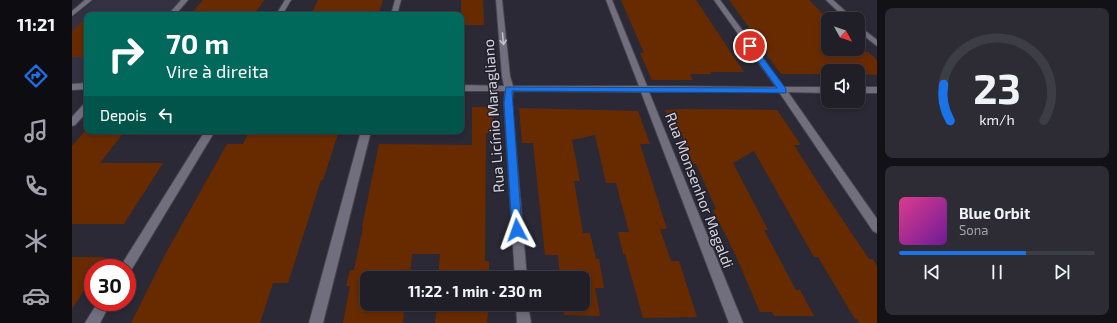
<!DOCTYPE html>
<html lang="pt">
<meta charset="utf-8">
<style>
:root{--surface:#201f28;--page:#2d2c34;--text:#f1f3f6;--muted:#a2a2a8;--line:#3d3d45;--accent:#1a73e8}
body{margin:0;font-family:"Exo 2",sans-serif;background:var(--page);color:var(--text);height:100vh;display:flex;flex-direction:column;font-size:15px;white-space:nowrap}
*{box-sizing:border-box;margin:0}
p{font-size:13px;color:var(--muted)}
.icon{flex:none;width:22px;height:22px;fill:none;stroke:currentColor;stroke-width:2;stroke-linecap:round;stroke-linejoin:round}
.map{position:relative;flex:1;overflow:hidden}
.details{display:flex;flex-direction:column;gap:8px;padding:8px;background:#121116;width:240px}
.details>*{flex:none}
.hud{position:absolute;left:12px;top:12px;width:380px;height:122px;border-radius:8px;box-shadow:0 2px 6px #0003,0 0 0 1px var(--line);background:#00695c;color:#fff;overflow:hidden}
.needle{width:26px;rotate:130deg}
.buttons{position:absolute;left:749px;top:12px;display:grid;gap:8px}
.buttons a{display:grid;place-items:center;width:44px;height:44px;border-radius:8px;background:var(--surface);box-shadow:0 2px 6px #0003,0 0 0 1px var(--line);font-size:20px}
.speed{position:absolute;left:12px;top:259px;display:flex;gap:8px;font-size:20px;font-weight:700;text-align:center}
.speed>*{display:grid;place-content:center;width:52px;height:52px;border-radius:50%;background:var(--surface);box-shadow:0 2px 6px #0003,0 0 0 1px var(--line);line-height:1}
.speed .limit{border:6px solid #d22;background:#fff;color:#111}
.pin{position:absolute;display:grid;place-items:center;width:34px;height:34px;color:#fff;margin:-17px;border:2px solid #fff;border-radius:50%;box-shadow:0 1px 4px #0007}
.me{position:absolute;width:44px;margin:-22px;rotate:356deg;stroke-linejoin:round;filter:drop-shadow(0 0 3px #0008)}
.turn{display:flex;align-items:center;gap:14px;height:84px;padding:0 16px;font-size:18px}
.turn .icon{width:52px;height:52px;stroke-width:2.5}
.turn b{display:block;font-size:28px;line-height:34px}
.then{display:flex;align-items:center;height:38px;padding:0 16px;background:#0003;gap:8px;font-size:15px}
.details .card{flex:1;display:flex;flex-direction:column;justify-content:center;gap:6px;min-width:0;padding:0 14px;border-radius:8px;background:var(--page)}
.details .dial{align-items:center;gap:0}
.dial svg{height:104px;overflow:visible;fill:none;stroke:var(--line);stroke-width:7;stroke-linecap:round;text-anchor:middle}
.dial text{fill:var(--text);stroke:none}
.song{display:flex;align-items:center;gap:12px}
.cover{width:48px;height:48px;border-radius:6px;background:linear-gradient(135deg,hsl(330 70% 55%),hsl(280 70% 35%))}
.played{height:4px;border-radius:2px;background:linear-gradient(90deg,var(--accent) 65%,var(--line) 65%)}
.keys{display:flex;justify-content:space-around;direction:ltr}
.trip{position:absolute;left:288px;top:271px;width:230px;height:40px;border-radius:8px;background:var(--surface);box-shadow:0 2px 6px #0003,0 0 0 1px var(--line);font-weight:700;line-height:40px;text-align:center}
main{display:flex;flex:1;min-height:0}
.dock{display:flex;flex-direction:column;width:72px;justify-content:space-around;align-items:center;background:#0d0c10;color:var(--muted)}
.dock .icon{width:28px;height:28px}
.dock .on{color:var(--accent)}
.dock b{font-size:18px;color:var(--text)}
.map>svg:first-child{display:block}
</style>
<main>
<nav class="dock">
<b>11:21</b>
<svg class="icon on" aria-label="directions" viewBox="0 0 24 24"><path d="M12 3l9 9-9 9-9-9zM9 14v-3h6M13 9l2 2-2 2"/></svg>
<svg class="icon" aria-label="music" viewBox="0 0 24 24"><path d="M9 18V5l10-2v13"/><circle cx="6" cy="18" r="3"/><circle cx="16" cy="16" r="3"/></svg>
<svg class="icon" aria-label="phone" viewBox="0 0 24 24"><path d="M5 4h4l2 5-3 2q2 4 5 5l2-3 5 2v4C11 20 4 13 5 4z"/></svg>
<svg class="icon" aria-label="climate" viewBox="0 0 24 24"><path d="M12 3v18M4 7l16 10M4 17L20 7"/></svg>
<svg class="icon" aria-label="car" viewBox="0 0 24 24"><path d="M5 17H2v-5l4-1 3-4h7l3 4 3 1v5h-3M9 17h6M6 11h13"/><circle cx="7" cy="17" r="2"/><circle cx="17" cy="17" r="2"/></svg>
</nav>
<div class="map">
<svg width="805" height="323" viewBox="0 0 805 323">
<rect width="100%" height="100%" fill="#2b2935"/>
<!-- built -->
<path fill="#343143" d="M23 0H114L100 15H15V87H0V18Z"/>
<!-- building -->
<path fill="#682b00" d="M131 0H192L182 15H118Z
M246 0H311L306 15H239Z
M389 0H411L412 25H389Z
M549 0H624L672 72H638L640 74H618L621 80H580L568 53H572Z
M657 0H737L756 19V52H796L805 60V75L786 74V71H756V74H709L694 54H696Z
M15 17V57H0V31Z
M400 107H420L421 133H414L413 261H417V278H366L368 254H340L338 278H295V304H333L331 323H271L278 286H274L278 270H282L291 227H290L307 144 400 145Z
M447 108 566 111 578 144H568L595 229H588L599 261H607L625 317 571 318 553 254H551L546 232H557L544 183H534L523 135 500 140 508 181H502L511 233H518L524 259H527L532 288H523L528 316 492 315 491 304H511V278H488L486 255H473L461 143H450Z
M615 109 705 110 729 145H722L750 189 797 259H801L805 266V323H787L785 319H783L746 257H742L682 151 661 163 696 230H692L709 262 724 290H728L742 316H702L700 312H688L664 256 641 210 644 209 624 164H621L609 132H602L593 110Z
M13 131H53L28 163H91L52 224H0V146Z
M177 131H267L251 180H249L216 283H201L188 323H59L94 253 155 144H171Z
M0 257H33L26 268H21V276L0 309Z
M365 304H417L415 323H363Z"/>
<g fill="none" stroke-linecap="round" stroke-linejoin="round">
<defs>
<path id="minor" d="M13 0H20L0 16V11Z
M109 0H116L103 15H96Z
M213 0H219L210 15H204Z
M323 0H329L325 15H319Z
M424 0H430L438 76 441 86H567L534 0H540L575 86 704 87 642 0H648L712 87H756V93L716 92 805 219V233L801 231 707 92H577L671 323H657L569 92 441 91 440 103 455 278H443L432 103 433 91H389V85L432 86 430 76Z
M754 0H761L782 19H774Z
M786 25 805 40V46L786 31Z
M15 83V89L0 90V84Z
M786 87H805V93H786Z
M15 103V112L3 125 0 126V117L12 104Z
M133 131H143L58 272 55 273V268H48L50 264Z
M289 131H299L251 323H237Z
M26 302H39L28 323H13Z
M444 304H456L459 323H445Z"/>
</defs>
<!-- minor casing -->
<use href="#minor" stroke="#45444e" stroke-width="2"/>
<!-- minor -->
<use href="#minor" fill="#716f7d" fill-rule="evenodd"/>
</g>
<!-- one-way arrows -->
<defs><path id="oneway-shaft" d="M-6 0H5M1.5-3L5.5 0L1.5 3" fill="none" stroke-width="1.6" stroke-linecap="round" stroke-linejoin="round"/></defs>
<use stroke="#c1c0c9" href="#oneway-shaft" transform="translate(431 39) rotate(85)"/>
<!-- route -->
<path fill="#1a73e8" stroke="#114b97" d="M678 43 681 44 714 89V93L440 91 450 230 449 233 445 235 442 233 440 230 432 103 434 87 705 88 675 46Z"/>
<g text-anchor="middle" dominant-baseline="central" stroke-width="3" stroke-linejoin="round" paint-order="stroke">
<!-- street labels -->
<g font-size="15" fill="#d5d4dc" stroke="#211f2b">
<text transform="translate(421 116) rotate(-94)">Rua Licínio Maragliano</text>
<text transform="translate(628 190) rotate(69)">Rua Monsenhor Magaldi</text>
</g>
</g>
</svg>
<div class="buttons">
<a><svg class="needle" viewBox="-14 -14 28 28"><path d="M0-13l5 13h-10z" fill="#e53935"/><path d="M0 13l5-13h-10z" fill="#a2a2a8"/></svg></a>
<a><svg class="icon" aria-label="sound" viewBox="0 0 24 24"><path d="M4 9h4l5-4v14l-5-4H4zM17 9q2 3 0 6"/></svg></a>
</div>
<div class="speed"><div class="limit">30</div></div>
<div class="pin" style="left:678px;top:46px;background:#d93025"><svg class="icon" aria-label="arrive" viewBox="0 0 24 24"><path d="M6 21V4h12l-3 4 3 4H6"/></svg></div>
<svg class="me" style="left:445px;top:230px" viewBox="-20 -20 40 40"><path d="M0-17L14 15 0 8-14 15z" fill="#1a73e8" stroke="#fff" stroke-width="4"/></svg>
<div class="trip">11:22 · 1 min · 230 m</div>
<div class="hud">
<div class="turn"><svg class="icon" aria-label="right" viewBox="0 0 24 24"><path d="M7 20v-9h11M14 6l5 5-5 5"/></svg><div><b>70 m</b>Vire à direita</div></div>
<div class="then">Depois<svg class="icon" aria-label="left" viewBox="0 0 24 24"><path d="M17 20v-9H6M10 6l-5 5 5 5"/></svg></div>
</div>
</div>
<section class="details">
<div class="card dial"><svg viewBox="0 0 100 80">
<path d="M14 69A42 42 0 1 1 86 69"/>
<path d="M14 69A42 42 0 0 1 9 41" stroke="#1a73e8"/>
<text x="50" y="56" font-size="32" font-weight="700">23</text>
<text x="50" y="72" font-size="11">km/h</text>
</svg></div>
<div class="card">
<div class="song"><i class="cover"></i><div><b>Blue Orbit</b><p>Sona</p></div></div>
<div class="played"></div>
<div class="keys"><svg class="icon" aria-label="previous" viewBox="0 0 24 24"><path d="M18 5L8 12l10 7zM5 5v14"/></svg><svg class="icon" aria-label="pause" viewBox="0 0 24 24"><path d="M8 5v14M16 5v14"/></svg><svg class="icon" aria-label="next" viewBox="0 0 24 24"><path d="M6 5l10 7-10 7zM19 5v14"/></svg></div>
</div>
</section>
</main>
